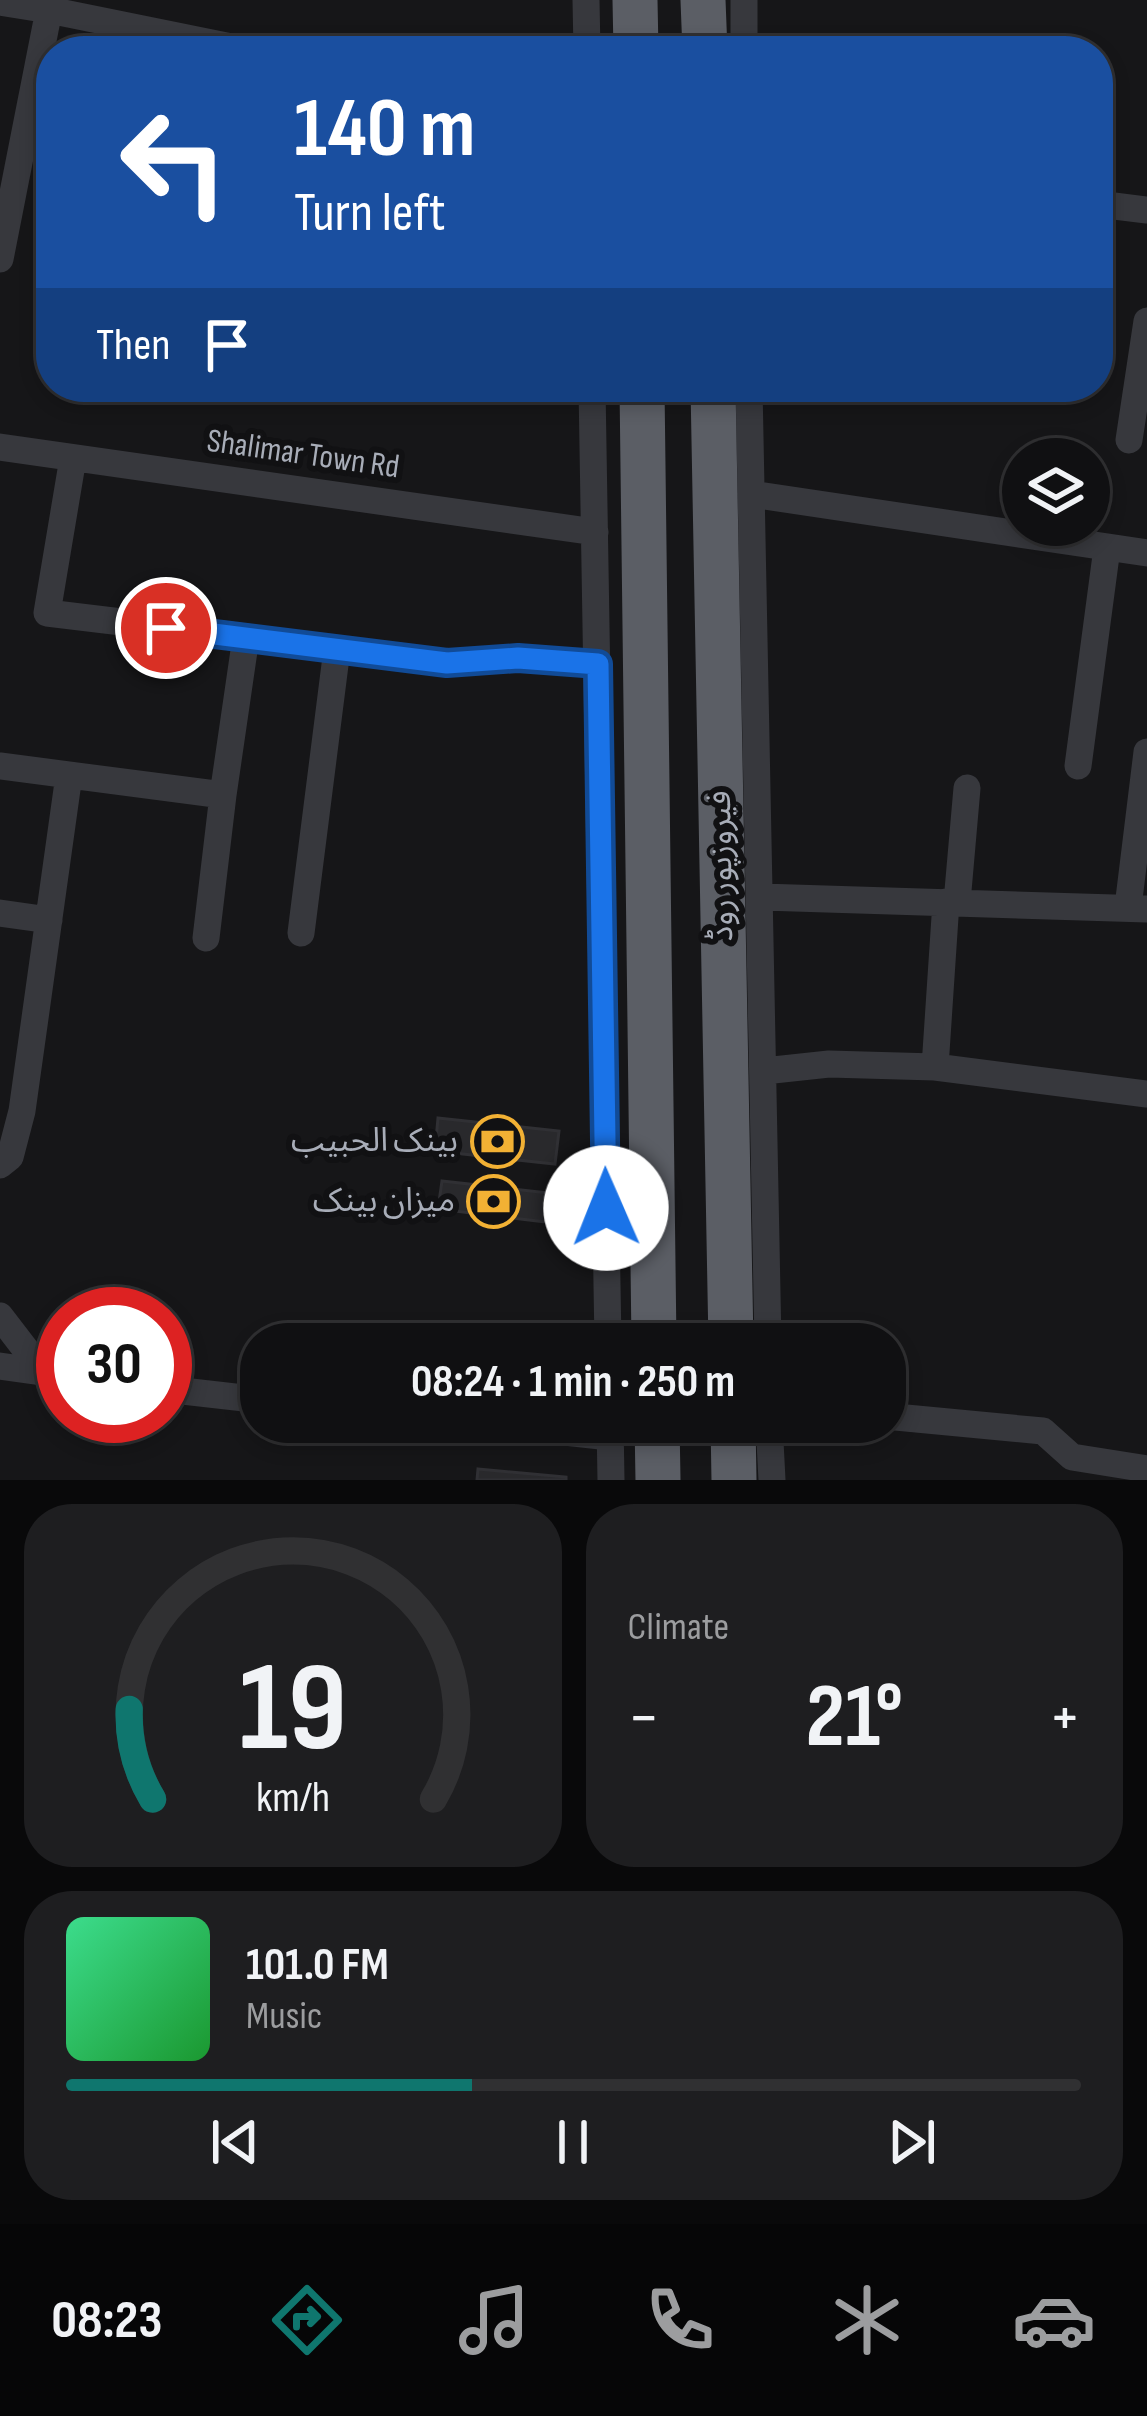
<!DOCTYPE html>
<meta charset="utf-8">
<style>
:root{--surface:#101012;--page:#1e1e20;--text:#f1f3f6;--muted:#9c9d9f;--line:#303032;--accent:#0f766e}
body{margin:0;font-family:"Sofia Sans Condensed","Noto Sans Arabic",sans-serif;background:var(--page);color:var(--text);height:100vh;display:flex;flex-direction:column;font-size:45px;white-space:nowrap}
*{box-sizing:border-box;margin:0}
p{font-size:39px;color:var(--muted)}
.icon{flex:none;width:66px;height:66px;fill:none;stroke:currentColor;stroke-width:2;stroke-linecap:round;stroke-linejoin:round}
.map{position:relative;height:1480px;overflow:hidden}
.details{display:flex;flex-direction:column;gap:24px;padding:24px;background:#09090a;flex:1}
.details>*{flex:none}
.hud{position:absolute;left:36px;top:36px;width:1077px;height:366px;border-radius:48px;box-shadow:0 6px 18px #0003,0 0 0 3px var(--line);background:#1a4fa0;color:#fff;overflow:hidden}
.controls{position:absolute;left:1002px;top:438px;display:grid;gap:24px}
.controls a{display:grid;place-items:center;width:108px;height:108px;border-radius:50%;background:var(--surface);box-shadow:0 6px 18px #0003,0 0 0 3px var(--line);font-size:60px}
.speed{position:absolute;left:36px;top:1287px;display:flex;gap:24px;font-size:60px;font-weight:700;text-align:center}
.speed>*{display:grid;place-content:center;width:156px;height:156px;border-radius:50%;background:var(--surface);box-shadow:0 6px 18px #0003,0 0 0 3px var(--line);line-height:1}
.speed .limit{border:18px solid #d22;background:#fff;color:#111}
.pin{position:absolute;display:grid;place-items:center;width:102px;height:102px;color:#fff;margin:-51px;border:6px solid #fff;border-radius:50%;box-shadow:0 3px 12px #0007}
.me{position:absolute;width:132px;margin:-66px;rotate:359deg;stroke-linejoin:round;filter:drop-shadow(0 0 9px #0008)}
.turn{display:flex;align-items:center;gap:42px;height:252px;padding:0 60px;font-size:54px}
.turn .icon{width:156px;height:156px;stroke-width:2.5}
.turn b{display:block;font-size:84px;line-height:102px}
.then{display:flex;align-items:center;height:114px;padding:0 60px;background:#0003;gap:24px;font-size:45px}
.big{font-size:90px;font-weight:700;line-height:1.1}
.details .card{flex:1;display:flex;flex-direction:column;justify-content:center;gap:18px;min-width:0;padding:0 42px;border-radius:48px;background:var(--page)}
.details .dial{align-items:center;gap:0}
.dial svg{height:312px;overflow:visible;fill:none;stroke:var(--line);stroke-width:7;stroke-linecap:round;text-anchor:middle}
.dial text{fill:var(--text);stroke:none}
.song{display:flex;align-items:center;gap:36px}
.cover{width:144px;height:144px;border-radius:18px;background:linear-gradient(135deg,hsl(150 70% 55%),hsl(130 70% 35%))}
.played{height:12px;border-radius:6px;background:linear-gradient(90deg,var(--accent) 40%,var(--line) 40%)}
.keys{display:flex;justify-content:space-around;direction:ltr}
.heat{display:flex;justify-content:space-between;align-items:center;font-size:66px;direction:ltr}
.details .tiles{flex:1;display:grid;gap:24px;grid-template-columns:1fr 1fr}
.card:last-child{grid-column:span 2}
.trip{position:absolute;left:240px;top:1323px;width:666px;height:120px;border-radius:48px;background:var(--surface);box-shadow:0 6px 18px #0003,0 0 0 3px var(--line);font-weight:700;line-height:120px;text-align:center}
.menu{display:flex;height:192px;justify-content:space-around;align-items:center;background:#060607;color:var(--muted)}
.menu .icon{width:84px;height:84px}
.menu .selected{color:var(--accent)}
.menu b{font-size:54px;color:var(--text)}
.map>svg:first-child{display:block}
</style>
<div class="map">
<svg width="1147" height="1480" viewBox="0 0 1147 1480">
<rect width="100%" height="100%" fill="#161618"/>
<!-- building -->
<path fill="#29292c" stroke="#303034" stroke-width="3" d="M438 1118 559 1131 555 1164 435 1151Z
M442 1181 549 1193 546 1222 438 1209Z
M478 1469 566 1477V1480H477Z"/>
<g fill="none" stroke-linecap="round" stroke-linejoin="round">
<!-- minor -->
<path stroke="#37383d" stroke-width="27" d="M586 0 587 51
M0 2 49 10
M744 51V0
M1098 204 1147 210
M0 259 49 10 251 51
M592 387 608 1344
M749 387 768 1344
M1129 440 1147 321
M0 447 595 532
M73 458 47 613 246 637
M751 494 1147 553
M0 766 223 795 246 637 447 663 519 659 598 664
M1078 766 1107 548
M760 897 1147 909
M946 902 935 1067 1147 1094
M957 902 967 788
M1128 907 1147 752
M0 913 49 920
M301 933 337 649
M206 938 223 795
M764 1071 829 1064 935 1067
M0 1165 10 1157 22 1111 69 775
M0 1316 43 1372
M0 1366 63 1375
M165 1389 261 1400
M885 1416 1043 1431 1072 1457 1147 1469
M473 1422 610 1437
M610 1422 611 1480
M769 1422 772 1480"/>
<!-- trunk -->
<path stroke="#5b5e65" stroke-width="45" d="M635 0 636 51
M703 0 705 51
M642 387 654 1344
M713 387 731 1344
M657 1422 658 1480
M733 1422 734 1480"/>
</g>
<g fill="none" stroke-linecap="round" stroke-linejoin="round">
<defs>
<path id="route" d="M166 628 447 663 518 658 598 664 606 1208"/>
</defs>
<!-- route casing -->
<use href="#route" stroke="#114b97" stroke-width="30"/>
<!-- route -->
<use href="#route" stroke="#1a73e8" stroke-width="21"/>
</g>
<!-- icons -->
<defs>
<symbol id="bank-ring" viewBox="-11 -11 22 22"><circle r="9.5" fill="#111113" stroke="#f2b134" stroke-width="1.5"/><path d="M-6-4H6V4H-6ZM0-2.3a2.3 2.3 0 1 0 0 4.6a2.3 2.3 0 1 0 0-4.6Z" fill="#f2b134"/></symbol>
</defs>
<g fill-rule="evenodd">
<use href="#bank-ring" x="468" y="1112" width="59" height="59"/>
<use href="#bank-ring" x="464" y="1172" width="59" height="59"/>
</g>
<g text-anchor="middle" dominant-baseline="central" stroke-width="12" stroke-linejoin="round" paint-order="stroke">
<!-- street labels -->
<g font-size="33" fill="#a8adb8" stroke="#111113">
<text transform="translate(303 454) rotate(8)">Shalimar Town Rd</text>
<text transform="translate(721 866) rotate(-91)">فیروزپور روڈ</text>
</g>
<!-- poi labels -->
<g font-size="33" fill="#a8adb8" stroke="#111113" text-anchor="end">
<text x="458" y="1141">بينک الحبيب</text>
<text x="455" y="1201">میزان بینک</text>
</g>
</g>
</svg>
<div class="controls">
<a><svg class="icon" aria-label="layers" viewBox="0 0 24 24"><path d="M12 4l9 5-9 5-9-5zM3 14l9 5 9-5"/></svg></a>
</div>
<div class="speed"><div class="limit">30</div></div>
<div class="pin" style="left:166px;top:628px;background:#d93025"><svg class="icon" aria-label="arrive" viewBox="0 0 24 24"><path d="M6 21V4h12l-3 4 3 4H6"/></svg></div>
<svg class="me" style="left:606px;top:1208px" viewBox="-20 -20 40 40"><circle r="19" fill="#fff"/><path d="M0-13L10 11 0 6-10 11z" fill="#1a73e8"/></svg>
<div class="trip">08:24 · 1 min · 250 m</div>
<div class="hud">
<div class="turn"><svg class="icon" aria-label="left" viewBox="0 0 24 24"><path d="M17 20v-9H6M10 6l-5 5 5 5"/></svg><div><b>140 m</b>Turn left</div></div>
<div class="then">Then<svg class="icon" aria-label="arrive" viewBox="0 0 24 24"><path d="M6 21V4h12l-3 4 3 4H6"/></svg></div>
</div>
</div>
<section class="details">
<div class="tiles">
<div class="card dial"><svg viewBox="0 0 100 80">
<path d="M14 69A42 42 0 1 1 86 69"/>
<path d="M14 69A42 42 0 0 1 8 46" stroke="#0f766e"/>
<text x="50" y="56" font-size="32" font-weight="700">19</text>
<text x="50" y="72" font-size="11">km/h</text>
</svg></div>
<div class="card"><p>Climate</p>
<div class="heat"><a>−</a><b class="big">21°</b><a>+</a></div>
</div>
<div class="card">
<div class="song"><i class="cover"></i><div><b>101.0 FM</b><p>Music</p></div></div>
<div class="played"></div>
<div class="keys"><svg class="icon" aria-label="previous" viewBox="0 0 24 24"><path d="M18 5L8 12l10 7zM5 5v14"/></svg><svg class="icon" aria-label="pause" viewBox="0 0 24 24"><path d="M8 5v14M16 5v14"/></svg><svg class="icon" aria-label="next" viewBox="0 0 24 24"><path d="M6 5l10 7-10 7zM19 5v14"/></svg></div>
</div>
</div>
</section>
<nav class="menu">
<b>08:23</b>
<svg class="icon selected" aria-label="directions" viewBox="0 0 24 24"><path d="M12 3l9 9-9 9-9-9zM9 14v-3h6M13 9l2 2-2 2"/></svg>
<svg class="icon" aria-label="music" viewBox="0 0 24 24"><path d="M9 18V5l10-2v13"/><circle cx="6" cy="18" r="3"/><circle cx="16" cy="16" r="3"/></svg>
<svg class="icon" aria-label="phone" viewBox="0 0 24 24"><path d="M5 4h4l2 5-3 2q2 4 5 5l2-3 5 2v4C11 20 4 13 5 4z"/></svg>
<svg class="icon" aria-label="climate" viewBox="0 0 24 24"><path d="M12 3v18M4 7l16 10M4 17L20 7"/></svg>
<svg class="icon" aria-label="car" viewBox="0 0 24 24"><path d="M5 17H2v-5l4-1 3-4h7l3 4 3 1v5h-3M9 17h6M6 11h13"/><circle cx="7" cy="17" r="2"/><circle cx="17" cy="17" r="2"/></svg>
</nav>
